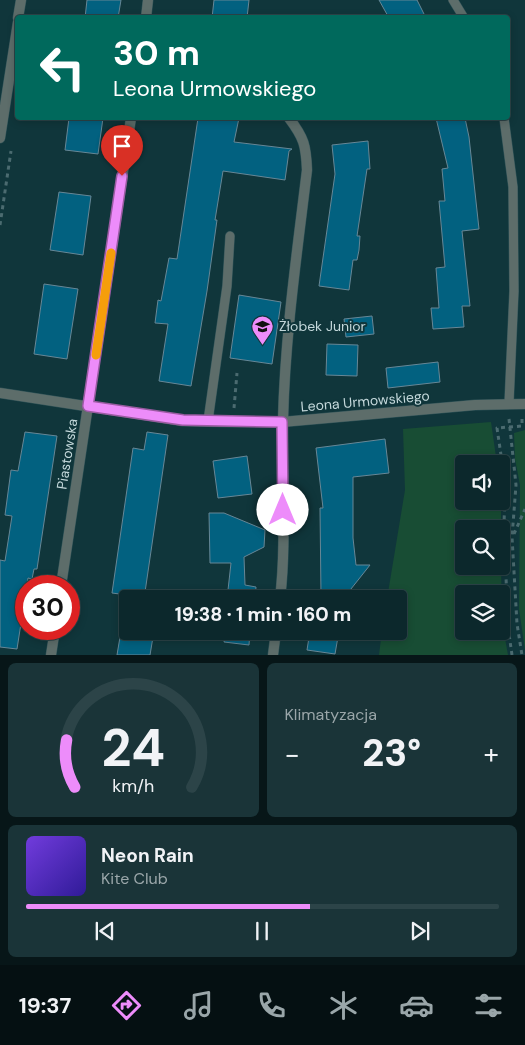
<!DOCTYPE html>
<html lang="pl">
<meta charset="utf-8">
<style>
:root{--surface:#0c282c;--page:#1a3438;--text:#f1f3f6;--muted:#9aa6a9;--line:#2c4448;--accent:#ed8cfa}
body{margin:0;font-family:"DM Sans",sans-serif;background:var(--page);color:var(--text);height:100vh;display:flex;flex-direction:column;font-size:19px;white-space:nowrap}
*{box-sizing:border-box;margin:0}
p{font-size:16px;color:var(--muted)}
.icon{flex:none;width:28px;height:28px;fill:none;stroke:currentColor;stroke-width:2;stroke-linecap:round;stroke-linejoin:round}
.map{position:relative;height:655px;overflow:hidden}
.side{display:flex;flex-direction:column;gap:8px;padding:8px;background:#071618;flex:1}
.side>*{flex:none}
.guide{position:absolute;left:15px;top:15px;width:495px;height:105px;border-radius:5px;box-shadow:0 2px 8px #0003,0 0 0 1px var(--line);background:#00695c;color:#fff;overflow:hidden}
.controls{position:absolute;left:455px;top:455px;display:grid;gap:10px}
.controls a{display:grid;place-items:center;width:55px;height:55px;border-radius:5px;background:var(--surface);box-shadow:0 2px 8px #0003,0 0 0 1px var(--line);font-size:25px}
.speed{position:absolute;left:15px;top:575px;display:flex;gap:10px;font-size:25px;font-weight:700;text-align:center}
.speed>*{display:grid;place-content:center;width:65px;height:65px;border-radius:50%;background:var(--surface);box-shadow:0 2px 8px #0003,0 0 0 1px var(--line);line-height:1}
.speed .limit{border:8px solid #d22;background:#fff;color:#111}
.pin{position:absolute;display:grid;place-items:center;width:42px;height:42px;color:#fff;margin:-51px -21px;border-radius:50% 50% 50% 0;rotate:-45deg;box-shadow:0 0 5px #0007}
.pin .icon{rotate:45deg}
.me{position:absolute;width:55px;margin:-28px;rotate:0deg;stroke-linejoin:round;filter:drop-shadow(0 0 4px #0008)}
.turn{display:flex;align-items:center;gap:18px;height:105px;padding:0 15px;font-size:22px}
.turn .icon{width:65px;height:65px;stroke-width:2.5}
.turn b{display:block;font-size:35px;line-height:42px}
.big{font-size:38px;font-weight:800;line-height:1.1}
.side .widget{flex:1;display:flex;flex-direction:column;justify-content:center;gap:8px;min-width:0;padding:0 18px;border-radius:8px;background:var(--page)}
.side .dial{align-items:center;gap:0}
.dial svg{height:130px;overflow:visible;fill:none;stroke:var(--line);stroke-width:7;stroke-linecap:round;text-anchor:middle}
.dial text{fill:var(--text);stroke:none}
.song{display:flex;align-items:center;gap:15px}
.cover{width:60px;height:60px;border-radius:8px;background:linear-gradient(135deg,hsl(260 70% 55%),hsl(250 70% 35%))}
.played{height:5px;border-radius:2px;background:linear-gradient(90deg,var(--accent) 60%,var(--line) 60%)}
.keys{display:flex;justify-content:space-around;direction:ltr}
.heat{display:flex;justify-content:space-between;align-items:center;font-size:28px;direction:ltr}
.side .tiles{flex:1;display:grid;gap:8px;grid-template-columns:1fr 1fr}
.widget:last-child{grid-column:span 2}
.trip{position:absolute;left:119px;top:590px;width:288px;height:50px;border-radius:5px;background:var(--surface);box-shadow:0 2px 8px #0003,0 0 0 1px var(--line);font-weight:800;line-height:50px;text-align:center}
.dock{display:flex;height:80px;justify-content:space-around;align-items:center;background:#051012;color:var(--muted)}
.dock .icon{width:35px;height:35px}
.dock .active{color:var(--accent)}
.dock b{font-size:22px;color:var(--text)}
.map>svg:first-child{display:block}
</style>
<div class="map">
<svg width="525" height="655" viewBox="0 0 525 655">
<rect width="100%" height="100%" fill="#10363b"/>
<!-- green -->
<path fill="#184d34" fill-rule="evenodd" d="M491 422 497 464H464V501H501V529H464V566H501L502 622 508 655H379L382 631H398V599H387L405 490 403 429ZM464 594H501V631H464Z
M525 430V650L519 609 520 485 515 459 514 433Z"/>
<!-- building -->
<path fill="#026180" stroke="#678796" d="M87 0H121L118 18H85Z
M214 0H249L247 18H212Z
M379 0H417L426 18H389Z
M69 118H103L98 154 65 150Z
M198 118H239L234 142 292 149 289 151 285 180 223 171 215 220H217L207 291 191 386 159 381 168 324 155 323 158 300 161 301 169 258 177 259Z
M436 118H465L469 137 479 229 462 231 470 306H462L464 327 433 329 431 308H439L436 268 445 267 439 201H445L442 169 448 168Z
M368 141 370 169H367L357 236H360L359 250 357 260H353L349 290 319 286 335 174 332 145Z
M59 192 91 196 83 255 50 250Z
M44 284 78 289 67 359 34 354Z
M239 295 281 302 272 364 230 358Z
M372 316 374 334 346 337 344 319Z
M327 344 358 345 357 376 326 375Z
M438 362 440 382 388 388 386 368Z
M25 432 57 436 37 569H34L32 579 28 578 17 649 0 647V560L5 561 12 516 5 515 11 470 18 471Z
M147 432 168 435 144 599H128V631H154L150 655H117L127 595 112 593 133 448 144 450Z
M385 439 389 473 353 477V538L356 565H370L343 599H302L303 594 321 596 320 508H323L316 448Z
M247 456 252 494 218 498 213 461Z
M209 513H224L265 530 264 547 244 557 245 585 256 587 255 599H227L231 563H210Z
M226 631H250L249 645 224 642Z
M310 631H339L335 654 307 650Z"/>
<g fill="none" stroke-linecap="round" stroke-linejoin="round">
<defs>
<path id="lane" d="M453 0 464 18
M504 118 513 187 514 291 509 403
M208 421 227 286 230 236"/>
<path id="street" d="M18 18 21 0
M146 18 148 0
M0 138 18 22
M0 393 183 421 232 422H282L475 405 525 404
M61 586 131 118
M280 599C287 540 281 479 283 420 285 336 297 253 307 170 306 145 304 138 289 118
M51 655 55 629
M273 655 276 631"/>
</defs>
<!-- lane casing -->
<use href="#lane" stroke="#305358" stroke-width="10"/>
<!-- street casing -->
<use href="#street" stroke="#305358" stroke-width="11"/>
<!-- path -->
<path stroke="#4b6b70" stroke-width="3" stroke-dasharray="4 4" stroke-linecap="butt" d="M0 225 11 151
M234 408 237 373
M509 419 516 485 512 537 517 624 522 655
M514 534 525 509
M512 655 508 627 504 527 505 482 497 428 522 426V419"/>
<!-- lane -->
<use href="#lane" stroke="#5d6d6a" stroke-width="9"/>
<!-- street -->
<use href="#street" stroke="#5d6d6a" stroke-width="10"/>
</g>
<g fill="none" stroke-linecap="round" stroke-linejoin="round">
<defs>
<path id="route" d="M122 176 88 406 183 420 282 422 283 510"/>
</defs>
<!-- route casing -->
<use href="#route" stroke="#9a5ba2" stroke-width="12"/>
<!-- route -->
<use href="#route" stroke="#ed8cfa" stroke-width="9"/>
<!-- slow -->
<path stroke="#f59e0b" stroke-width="9" d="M96 355 111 253"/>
</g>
<!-- icons -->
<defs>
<symbol id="school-pin" viewBox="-11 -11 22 30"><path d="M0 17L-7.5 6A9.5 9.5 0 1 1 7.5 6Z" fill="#ed8cfa" stroke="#10363b"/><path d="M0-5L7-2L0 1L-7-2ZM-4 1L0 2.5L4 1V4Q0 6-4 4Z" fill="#111"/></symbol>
</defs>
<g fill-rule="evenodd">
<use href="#school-pin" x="250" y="314" width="25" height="34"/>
</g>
<g text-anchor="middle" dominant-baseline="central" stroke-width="4" stroke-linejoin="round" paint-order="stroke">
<!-- poi labels -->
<g font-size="14" fill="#c4d8db" stroke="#10363b" text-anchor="start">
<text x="279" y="326">Żłobek Junior</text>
</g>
<!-- street labels -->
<g font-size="14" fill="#c4d8db" stroke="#10363b">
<text transform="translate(365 401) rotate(-5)">Leona Urmowskiego</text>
<text transform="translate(67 454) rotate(-81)">Piastowska</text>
</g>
</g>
</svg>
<div class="controls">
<a><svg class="icon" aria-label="sound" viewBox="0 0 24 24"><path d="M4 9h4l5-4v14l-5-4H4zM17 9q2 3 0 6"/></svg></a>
<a><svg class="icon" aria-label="search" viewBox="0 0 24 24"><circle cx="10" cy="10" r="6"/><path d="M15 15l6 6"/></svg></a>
<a><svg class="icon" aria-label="layers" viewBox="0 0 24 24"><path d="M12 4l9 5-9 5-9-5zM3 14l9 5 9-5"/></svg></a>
</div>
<div class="speed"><div class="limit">30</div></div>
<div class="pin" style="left:122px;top:176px;background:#d93025"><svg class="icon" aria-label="arrive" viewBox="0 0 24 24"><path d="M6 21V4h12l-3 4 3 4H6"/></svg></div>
<svg class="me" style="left:283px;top:510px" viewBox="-20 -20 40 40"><circle r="19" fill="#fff"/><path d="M0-13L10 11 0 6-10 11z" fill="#ed8cfa"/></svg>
<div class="trip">19:38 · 1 min · 160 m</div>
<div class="guide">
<div class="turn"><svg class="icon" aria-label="left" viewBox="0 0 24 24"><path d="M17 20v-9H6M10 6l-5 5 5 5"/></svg><div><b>30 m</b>Leona Urmowskiego</div></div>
</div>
</div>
<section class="side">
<div class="tiles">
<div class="widget dial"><svg viewBox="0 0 100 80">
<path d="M14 69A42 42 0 1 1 86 69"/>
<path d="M14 69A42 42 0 0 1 9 40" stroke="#ed8cfa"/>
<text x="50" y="56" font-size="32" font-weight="700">24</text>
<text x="50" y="72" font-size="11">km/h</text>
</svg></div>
<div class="widget"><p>Klimatyzacja</p>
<div class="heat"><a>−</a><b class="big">23°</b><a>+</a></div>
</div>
<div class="widget">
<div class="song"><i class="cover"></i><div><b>Neon Rain</b><p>Kite Club</p></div></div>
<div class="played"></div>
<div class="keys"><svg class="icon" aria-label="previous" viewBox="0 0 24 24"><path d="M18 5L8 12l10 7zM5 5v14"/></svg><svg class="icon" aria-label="pause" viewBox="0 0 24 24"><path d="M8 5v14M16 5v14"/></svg><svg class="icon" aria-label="next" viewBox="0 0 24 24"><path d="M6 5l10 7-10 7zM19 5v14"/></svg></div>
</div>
</div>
</section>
<nav class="dock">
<b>19:37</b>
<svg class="icon active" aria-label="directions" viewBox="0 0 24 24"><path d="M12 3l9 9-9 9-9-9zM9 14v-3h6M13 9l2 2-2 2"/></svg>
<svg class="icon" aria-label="music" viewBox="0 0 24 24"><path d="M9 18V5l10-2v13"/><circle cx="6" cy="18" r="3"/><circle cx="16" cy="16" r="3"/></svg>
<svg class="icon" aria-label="phone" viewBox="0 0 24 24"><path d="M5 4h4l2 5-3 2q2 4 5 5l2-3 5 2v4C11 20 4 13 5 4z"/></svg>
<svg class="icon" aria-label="climate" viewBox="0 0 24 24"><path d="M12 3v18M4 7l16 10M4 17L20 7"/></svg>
<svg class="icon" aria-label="car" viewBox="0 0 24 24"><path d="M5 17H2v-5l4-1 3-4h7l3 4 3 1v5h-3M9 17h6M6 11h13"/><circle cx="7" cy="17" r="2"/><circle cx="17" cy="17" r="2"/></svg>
<svg class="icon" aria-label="filters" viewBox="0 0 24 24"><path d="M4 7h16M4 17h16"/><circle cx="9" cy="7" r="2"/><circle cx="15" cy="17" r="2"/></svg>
</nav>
